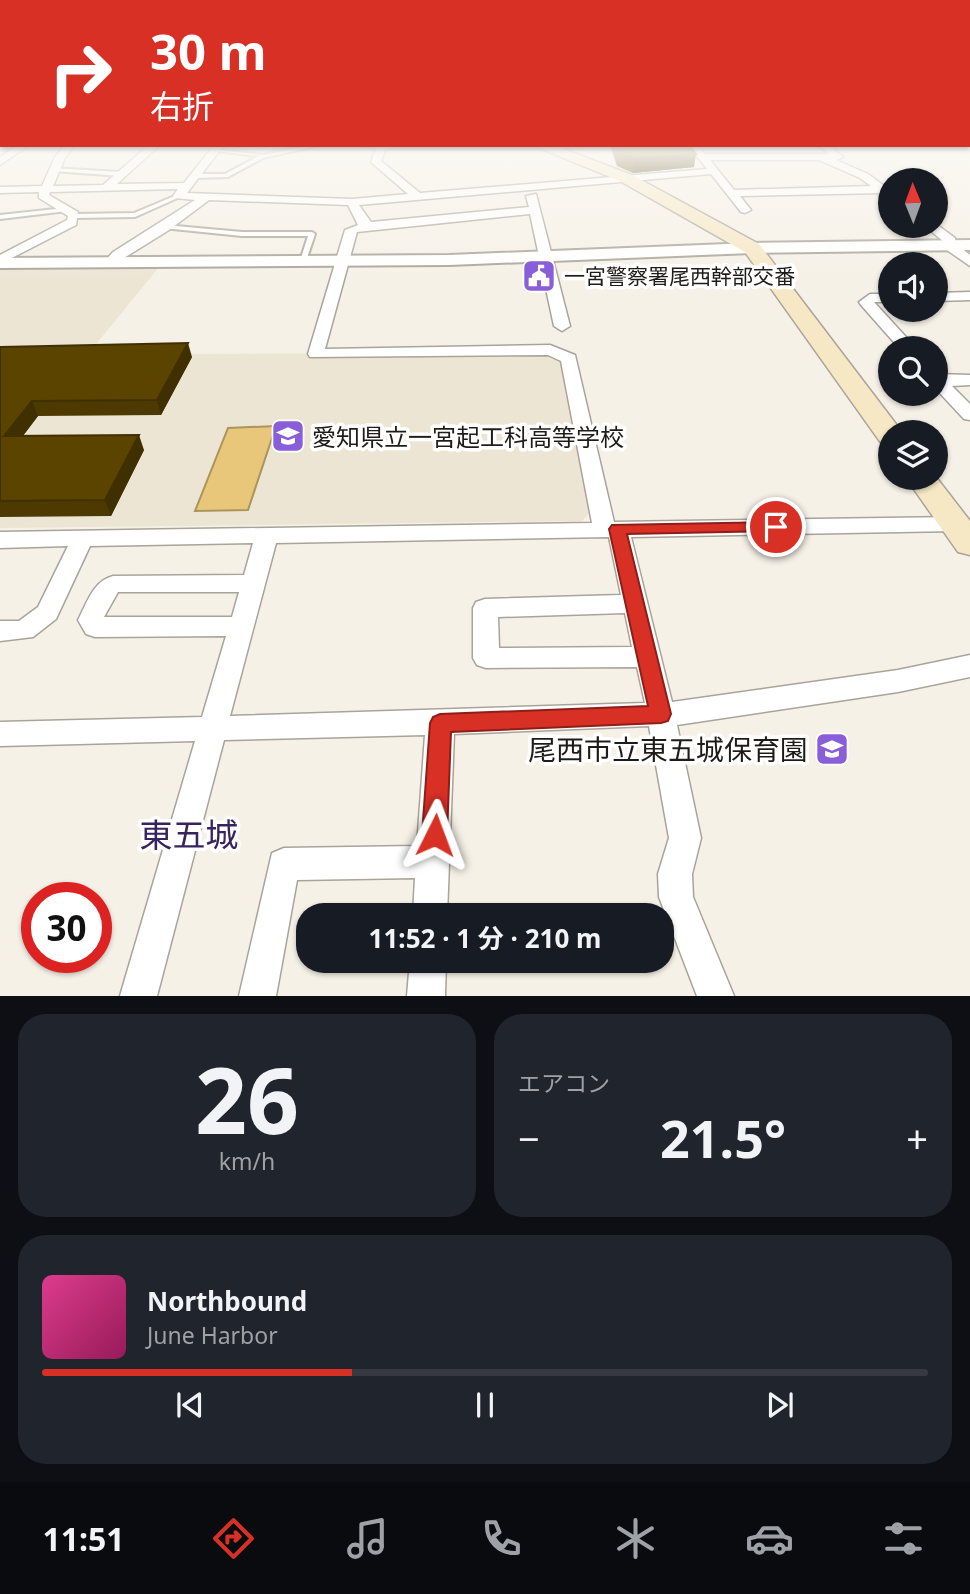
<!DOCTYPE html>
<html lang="ja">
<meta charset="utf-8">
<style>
:root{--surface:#171b24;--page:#20242c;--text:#f1f3f6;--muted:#9ea1a6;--line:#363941;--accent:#d93025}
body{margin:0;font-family:"Noto Sans","Noto Sans JP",sans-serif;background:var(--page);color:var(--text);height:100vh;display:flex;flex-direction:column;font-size:26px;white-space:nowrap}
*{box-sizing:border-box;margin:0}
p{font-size:23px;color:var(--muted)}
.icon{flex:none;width:38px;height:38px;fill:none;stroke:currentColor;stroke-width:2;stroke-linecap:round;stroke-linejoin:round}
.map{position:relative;height:996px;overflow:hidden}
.details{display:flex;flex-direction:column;gap:18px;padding:18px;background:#0d0f14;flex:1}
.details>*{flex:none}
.banner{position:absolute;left:0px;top:0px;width:971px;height:147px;box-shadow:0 2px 5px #0004;background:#d93025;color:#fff;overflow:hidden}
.needle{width:46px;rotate:359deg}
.fabs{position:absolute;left:878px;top:168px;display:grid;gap:14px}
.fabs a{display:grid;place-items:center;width:70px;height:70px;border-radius:50%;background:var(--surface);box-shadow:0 2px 5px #0004;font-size:35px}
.speed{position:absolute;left:21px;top:882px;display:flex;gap:14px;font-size:35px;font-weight:700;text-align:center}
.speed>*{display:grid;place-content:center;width:91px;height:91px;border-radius:50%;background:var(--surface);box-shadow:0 2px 5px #0004;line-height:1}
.speed .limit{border:10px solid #d22;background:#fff;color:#111}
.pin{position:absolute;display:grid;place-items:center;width:60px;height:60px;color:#fff;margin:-30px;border:4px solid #fff;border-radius:50%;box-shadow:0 2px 7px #0007}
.me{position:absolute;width:77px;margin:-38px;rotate:3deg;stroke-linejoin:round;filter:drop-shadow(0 0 5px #0008)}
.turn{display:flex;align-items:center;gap:24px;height:147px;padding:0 35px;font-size:32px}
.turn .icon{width:91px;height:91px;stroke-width:2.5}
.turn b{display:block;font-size:49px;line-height:60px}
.big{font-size:52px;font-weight:700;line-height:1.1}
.details .tile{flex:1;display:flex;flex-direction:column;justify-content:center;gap:10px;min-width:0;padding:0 24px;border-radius:28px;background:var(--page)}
.details .dial{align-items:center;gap:0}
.dial b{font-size:91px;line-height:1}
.song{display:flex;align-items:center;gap:21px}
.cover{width:84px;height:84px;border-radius:10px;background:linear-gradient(135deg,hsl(330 70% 55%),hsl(330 70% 35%))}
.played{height:7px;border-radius:4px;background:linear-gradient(90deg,var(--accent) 35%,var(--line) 35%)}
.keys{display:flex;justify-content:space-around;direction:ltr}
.heat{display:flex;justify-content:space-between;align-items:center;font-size:38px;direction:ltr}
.details .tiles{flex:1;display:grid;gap:18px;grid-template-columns:1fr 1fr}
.tile:last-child{grid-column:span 2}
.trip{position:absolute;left:296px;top:903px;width:378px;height:70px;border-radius:28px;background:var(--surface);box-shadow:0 2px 5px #0004;font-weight:700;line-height:70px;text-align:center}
.tabs{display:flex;height:112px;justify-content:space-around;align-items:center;background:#090b0e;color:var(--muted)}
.tabs .icon{width:49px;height:49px}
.tabs .on{color:var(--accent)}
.tabs b{font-size:32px;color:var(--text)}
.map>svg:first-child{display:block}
</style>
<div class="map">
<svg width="970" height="996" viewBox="0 0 970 996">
<rect width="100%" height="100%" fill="#f6f1e7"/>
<!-- built -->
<path fill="#ece5d4" d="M160 266 88 354 546 353 560 360 591 512 582 521 0 528V268Z"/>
<!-- water -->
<path fill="#e9c77a" stroke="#ac945d" stroke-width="2" d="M276 426 248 510 195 511 228 428Z"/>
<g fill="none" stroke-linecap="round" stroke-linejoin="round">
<defs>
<path id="service" d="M311 145H321L263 158 228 177 196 178 193 176 196 174H225L259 156 215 151 213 149 263 155Z
M51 168 121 172 124 174 121 176 53 171Z
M177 195 182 196 135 217 74 218 71 216 74 214 134 213Z
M65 208 68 210 67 211 0 219V215Z
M165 225 242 232H312L315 234 306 261 303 263 300 261 308 236H242L163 228V226Z"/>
<path id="minor" d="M17 145H29L0 165V157Z
M65 145H75L65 158 53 186 103 185 149 145H160L117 184 184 183 214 145H224L187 193 352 199 408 194 371 162 376 148 352 145H587L582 148H386L381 161 420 193 707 169 688 145H698L705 154H829L824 149 829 146 843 157 836 160 868 174 887 188V192L883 193 740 196 751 210 745 213 741 212 711 174 359 205 371 222 529 207 526 196 536 194 570 326 562 331 554 326 530 214 357 232 325 349 550 345 575 355 614 522 955 517 963 519 966 524 963 529 955 531 631 537 672 702 898 670 970 655V677L898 692 677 725 701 838 692 874 693 897 734 996H697L659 897 658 874 669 838 649 726 454 734 447 915H413L415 878 297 880 276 996H239L272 853 284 848 417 846 425 735 224 740 157 996H120L195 741 0 746V722L202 717 226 636 95 637 86 634 78 620C87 603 93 581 113 576L244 575 253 543 90 546 56 619 33 637 0 641V621H19L38 607 68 546 0 548V532L592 523 561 361 548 355 310 357 308 354 345 230 358 225 348 205 209 200 169 230 111 266 104 262 113 252 195 200 175 198 173 196 178 189 50 192 49 195 78 212 76 225 0 264V255L67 220 68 216 39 198V192L0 193V187L42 186 55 157ZM710 160H819L860 178 871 186 734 190ZM609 537 621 595 485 599 476 602 473 608V658L477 665 486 668 637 667 645 703 230 716 276 543ZM118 592H239L232 617H104ZM625 613 632 647 499 648 498 617Z
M936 224 955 238 956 244 970 255V266L944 248V242L925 226Z
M970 292V300L936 301V293Z
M870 294H891V302H874L916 348H899L861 305 859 302Z
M936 374 970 375V385L952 386 970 404V420L964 419 936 389Z
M410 961H446L445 996H407Z"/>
<path id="tertiary" d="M817 145H832L835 149 829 153Z
M970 240V250L752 253 449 265 0 268V258L449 255 752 243Z"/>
<path id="secondary" d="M532 145H553L632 175 759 244 902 432H891V445L881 443 745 252 620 181Z
M936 477 970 521V555L958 552 906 478Z"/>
</defs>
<!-- service casing -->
<use href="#service" stroke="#a8a49a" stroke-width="4"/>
<!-- minor casing -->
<use href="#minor" stroke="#a8a49a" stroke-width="3"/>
<!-- tertiary casing -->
<use href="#tertiary" stroke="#a8a49a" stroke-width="4"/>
<!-- secondary casing -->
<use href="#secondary" stroke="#a8a49a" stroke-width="3"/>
<!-- service -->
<use href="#service" fill="#fff" fill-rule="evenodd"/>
<!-- minor -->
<use href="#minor" fill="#fff" fill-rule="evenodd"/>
<!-- tertiary -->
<use href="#tertiary" fill="#fff" fill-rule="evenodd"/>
<!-- secondary -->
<use href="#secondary" fill="#f6e8c5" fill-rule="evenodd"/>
</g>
<!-- wall -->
<path fill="#4e3a00" d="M610 145H689L694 167 633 173 617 166Z
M0 347 192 357 161 415 38 416 23 436 144 450 111 516 0 517Z"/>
<!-- shaded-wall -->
<path fill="#403000" d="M696 154 694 167 633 173 634 159Z
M188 343 192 357 161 415 157 400Z
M32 401 38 416 11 451 4 436Z
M139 435 144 450 111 516 105 500Z"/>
<!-- building -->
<path fill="#5b4400" stroke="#403000" stroke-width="2" d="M616 145H689L696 154 634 159 619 153Z
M188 343 157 400 32 401 4 436 139 435 105 500 0 501V347Z"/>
<!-- sky -->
<linearGradient id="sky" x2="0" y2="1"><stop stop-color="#a8bcbc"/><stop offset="0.5" stop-color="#fbf9f4"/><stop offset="1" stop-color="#fbf9f4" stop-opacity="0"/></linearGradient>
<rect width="970" height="282" fill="url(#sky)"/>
<!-- route -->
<path fill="#d93025" stroke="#8d1f18" stroke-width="2" d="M776 522 782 523 784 527 782 531 627 534 671 714 668 721 661 723 451 732 447 835 443 843 435 846 426 843 422 835 430 723 433 717 440 714 648 706 609 529 612 525Z"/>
<!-- icons -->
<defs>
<symbol id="civic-square" viewBox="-11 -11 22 22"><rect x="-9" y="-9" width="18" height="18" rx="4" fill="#885ed9" stroke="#fff"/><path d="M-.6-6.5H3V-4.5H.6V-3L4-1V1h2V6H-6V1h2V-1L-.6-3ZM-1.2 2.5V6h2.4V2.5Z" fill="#fff"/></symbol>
<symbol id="school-square" viewBox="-11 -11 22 22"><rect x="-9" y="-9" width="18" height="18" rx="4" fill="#885ed9" stroke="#fff"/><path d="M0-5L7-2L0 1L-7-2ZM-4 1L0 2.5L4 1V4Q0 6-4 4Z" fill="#fff"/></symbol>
</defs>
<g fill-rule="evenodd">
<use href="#civic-square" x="520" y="257" width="38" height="38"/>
<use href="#school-square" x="269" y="417" width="38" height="38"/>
<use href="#school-square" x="813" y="730" width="38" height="38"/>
</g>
<g text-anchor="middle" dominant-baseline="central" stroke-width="7" stroke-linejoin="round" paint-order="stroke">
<!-- far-poi labels -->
<g font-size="21" fill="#1d1c18" stroke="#fff" text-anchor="start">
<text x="564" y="276">一宮警察署尾西幹部交番</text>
</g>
<!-- poi labels -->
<g font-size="24" fill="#1d1c18" stroke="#fff" text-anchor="start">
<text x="312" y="436">愛知県立一宮起工科高等学校</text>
</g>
<!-- near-poi labels -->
<g font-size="28" fill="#1d1c18" stroke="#fff" text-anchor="end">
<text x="808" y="749">尾西市立東五城保育園</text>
</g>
<!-- near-quarter labels -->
<g font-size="33" fill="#37235d" stroke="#fff">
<text x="189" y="834">東五城</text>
</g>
</g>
</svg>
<div class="fabs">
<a><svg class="needle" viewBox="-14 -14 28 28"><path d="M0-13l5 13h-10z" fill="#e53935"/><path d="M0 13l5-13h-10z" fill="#9ea1a6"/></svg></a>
<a><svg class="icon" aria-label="sound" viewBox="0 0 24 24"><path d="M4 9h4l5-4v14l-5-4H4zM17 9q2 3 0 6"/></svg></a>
<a><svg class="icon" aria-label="search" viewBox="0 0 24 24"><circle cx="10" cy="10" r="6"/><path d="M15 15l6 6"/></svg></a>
<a><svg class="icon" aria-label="layers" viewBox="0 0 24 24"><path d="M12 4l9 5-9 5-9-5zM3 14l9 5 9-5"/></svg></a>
</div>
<div class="speed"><div class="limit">30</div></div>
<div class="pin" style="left:776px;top:527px;background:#d93025"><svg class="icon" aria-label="arrive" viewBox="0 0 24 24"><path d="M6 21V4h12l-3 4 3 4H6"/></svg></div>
<svg class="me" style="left:435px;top:835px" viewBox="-20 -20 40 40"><path d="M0-17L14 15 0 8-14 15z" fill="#d93025" stroke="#fff" stroke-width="4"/></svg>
<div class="trip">11:52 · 1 分 · 210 m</div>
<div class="banner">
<div class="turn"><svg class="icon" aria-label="right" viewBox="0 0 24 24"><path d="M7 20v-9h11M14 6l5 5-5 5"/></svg><div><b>30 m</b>右折</div></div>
</div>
</div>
<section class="details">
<div class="tiles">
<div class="tile dial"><b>26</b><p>km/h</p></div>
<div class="tile"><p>エアコン</p>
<div class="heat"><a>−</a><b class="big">21.5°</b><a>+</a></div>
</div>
<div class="tile">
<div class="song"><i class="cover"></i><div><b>Northbound</b><p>June Harbor</p></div></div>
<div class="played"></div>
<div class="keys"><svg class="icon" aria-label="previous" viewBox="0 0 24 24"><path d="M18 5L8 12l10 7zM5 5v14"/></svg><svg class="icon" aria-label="pause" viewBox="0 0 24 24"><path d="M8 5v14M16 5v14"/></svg><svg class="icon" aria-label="next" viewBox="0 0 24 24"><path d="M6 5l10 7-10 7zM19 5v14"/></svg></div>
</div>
</div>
</section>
<nav class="tabs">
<b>11:51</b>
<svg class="icon on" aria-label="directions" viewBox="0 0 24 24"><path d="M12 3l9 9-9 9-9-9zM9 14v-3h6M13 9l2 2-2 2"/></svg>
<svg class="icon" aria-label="music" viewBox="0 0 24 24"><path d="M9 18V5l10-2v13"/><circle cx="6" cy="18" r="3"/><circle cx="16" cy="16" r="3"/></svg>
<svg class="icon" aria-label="phone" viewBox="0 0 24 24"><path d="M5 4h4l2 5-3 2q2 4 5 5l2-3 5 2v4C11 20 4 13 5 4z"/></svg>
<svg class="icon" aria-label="climate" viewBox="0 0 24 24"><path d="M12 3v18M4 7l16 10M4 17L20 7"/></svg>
<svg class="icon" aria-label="car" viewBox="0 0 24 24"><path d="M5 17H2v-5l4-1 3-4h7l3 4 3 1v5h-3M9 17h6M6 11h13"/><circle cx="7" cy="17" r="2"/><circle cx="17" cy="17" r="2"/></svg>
<svg class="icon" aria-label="filters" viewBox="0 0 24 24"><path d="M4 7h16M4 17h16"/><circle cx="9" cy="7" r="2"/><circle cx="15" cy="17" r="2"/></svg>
</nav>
